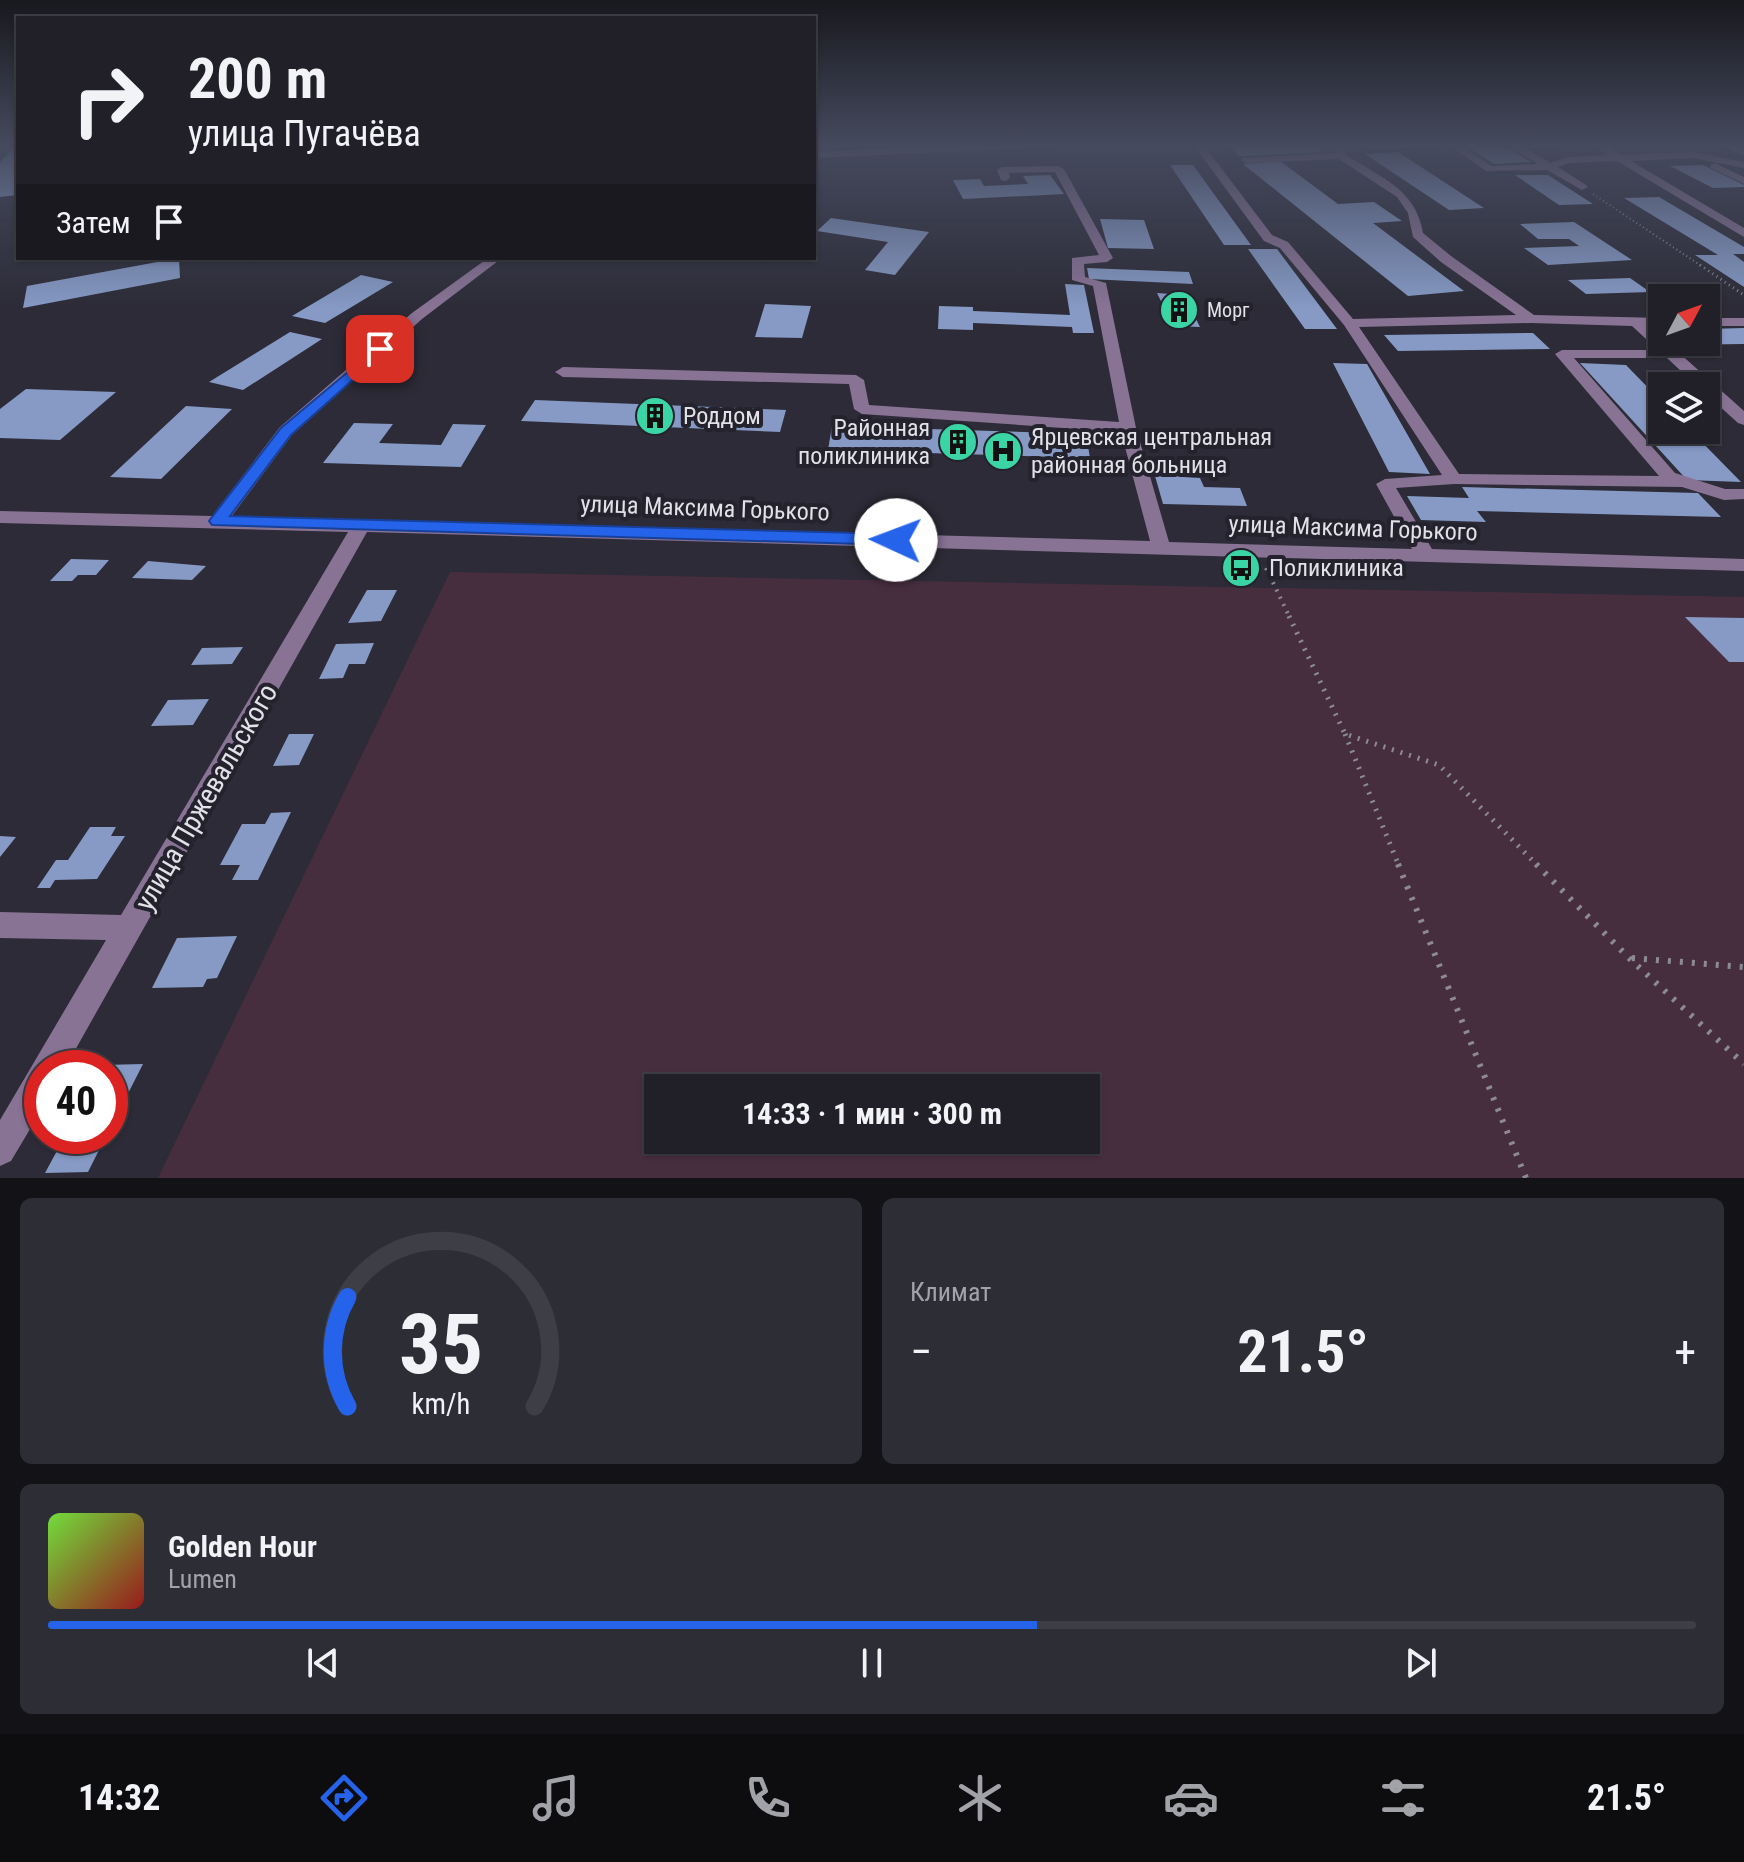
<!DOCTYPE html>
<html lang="ru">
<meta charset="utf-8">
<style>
:root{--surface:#212029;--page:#2d2d35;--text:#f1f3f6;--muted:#a2a3a8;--line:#3e3e46;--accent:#2563eb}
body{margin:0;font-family:"Roboto Condensed",sans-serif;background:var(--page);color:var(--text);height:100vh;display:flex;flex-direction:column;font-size:30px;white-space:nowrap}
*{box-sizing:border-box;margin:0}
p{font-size:26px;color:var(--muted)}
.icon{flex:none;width:44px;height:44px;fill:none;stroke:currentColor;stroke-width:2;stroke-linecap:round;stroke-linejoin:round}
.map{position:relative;height:1178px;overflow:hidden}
.side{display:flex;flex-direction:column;gap:20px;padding:20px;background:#121217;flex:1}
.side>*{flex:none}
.top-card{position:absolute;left:16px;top:16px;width:800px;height:244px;border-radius:0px;box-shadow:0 2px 6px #0004,0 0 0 2px var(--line);background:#212029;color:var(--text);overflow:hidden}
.needle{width:52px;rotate:49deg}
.fabs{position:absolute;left:1648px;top:284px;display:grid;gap:16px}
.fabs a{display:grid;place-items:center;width:72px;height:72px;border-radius:0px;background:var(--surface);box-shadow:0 2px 6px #0004,0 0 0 2px var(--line);font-size:40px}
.speed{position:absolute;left:24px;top:1050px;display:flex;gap:16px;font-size:40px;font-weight:700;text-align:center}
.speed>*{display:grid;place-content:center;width:104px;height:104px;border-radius:50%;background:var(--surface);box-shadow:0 2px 6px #0004,0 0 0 2px var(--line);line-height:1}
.speed .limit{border:12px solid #d22;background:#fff;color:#111}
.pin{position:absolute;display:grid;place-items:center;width:68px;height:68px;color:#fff;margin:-34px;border-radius:16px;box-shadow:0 4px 12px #0006}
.me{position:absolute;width:88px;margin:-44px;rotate:272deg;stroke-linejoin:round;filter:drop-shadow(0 0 6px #0008)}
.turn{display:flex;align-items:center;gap:28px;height:168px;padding:0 40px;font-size:36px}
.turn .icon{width:104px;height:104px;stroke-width:2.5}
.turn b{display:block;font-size:56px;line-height:68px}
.then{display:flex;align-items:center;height:76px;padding:0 40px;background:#0003;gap:16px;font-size:30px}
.big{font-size:60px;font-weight:700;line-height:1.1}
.side .tile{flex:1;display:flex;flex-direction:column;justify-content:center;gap:12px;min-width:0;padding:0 28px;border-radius:12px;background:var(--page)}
.side .dial{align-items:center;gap:0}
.dial svg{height:208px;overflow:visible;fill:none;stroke:var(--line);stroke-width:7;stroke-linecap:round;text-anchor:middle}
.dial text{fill:var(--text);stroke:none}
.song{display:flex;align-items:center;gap:24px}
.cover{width:96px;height:96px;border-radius:12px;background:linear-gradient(135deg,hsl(100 70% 55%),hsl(0 70% 35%))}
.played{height:8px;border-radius:4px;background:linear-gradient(90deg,var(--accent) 60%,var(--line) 60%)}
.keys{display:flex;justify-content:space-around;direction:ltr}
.heat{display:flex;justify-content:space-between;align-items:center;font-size:44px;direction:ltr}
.side .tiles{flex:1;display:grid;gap:20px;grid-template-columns:1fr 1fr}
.tile:last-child{grid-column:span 2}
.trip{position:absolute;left:644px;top:1074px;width:456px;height:80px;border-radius:0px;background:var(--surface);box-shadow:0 2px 6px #0004,0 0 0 2px var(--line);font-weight:700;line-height:80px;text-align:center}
.dock{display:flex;height:128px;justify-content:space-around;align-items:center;background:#0d0d10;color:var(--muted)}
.dock .icon{width:56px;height:56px}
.dock .selected{color:var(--accent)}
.dock b{font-size:36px;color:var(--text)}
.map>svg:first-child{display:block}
</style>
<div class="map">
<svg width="1744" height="1178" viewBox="0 0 1744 1178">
<rect width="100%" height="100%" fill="#2c2b37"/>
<!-- green -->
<path fill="#472e3f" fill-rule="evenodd" d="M450 572 1744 597V1178H158ZM658 1088H1086V1140H658Z"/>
<!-- building -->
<path fill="#869ac5" d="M18 144V195L0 197V162Z
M1226 144H1312L1323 152 1239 156Z
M1363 144H1434L1438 147 1370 149Z
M1463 144H1500L1531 162 1494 164Z
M1398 152 1484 208 1449 210 1365 154Z
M1280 161 1338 204 1374 202 1402 221 1373 223 1464 291 1408 296 1243 164Z
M1170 165H1193L1251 245H1224Z
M1703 165 1744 185V187L1713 188 1670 166Z
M1050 175 1064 194 963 199 953 180 980 179 984 186 1028 184 1023 176Z
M1515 175H1548L1593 204 1559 205Z
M1659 197 1744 247V254H1733L1744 262V287L1695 255H1718L1624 198Z
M831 218 929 232 895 275 865 270 888 242 817 231Z
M1100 219 1144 220 1154 249 1108 248Z
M1574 222 1632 260 1548 265 1524 248 1579 246 1569 239H1538L1520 224Z
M1248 249H1277L1337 329H1305Z
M179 258 180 278 23 308 27 286Z
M1087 268 1189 272 1193 284 1089 279Z
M361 275 393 282 325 323 292 316Z
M1630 278 1650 292 1586 294 1568 280Z
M1065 284 1084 285 1094 333H1073L1072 327 973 323V330L938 329 939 306 973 307V311L1070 315Z
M1157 293 1184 295 1200 327 1173 326Z
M765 304 811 306 802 338 755 337Z
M1744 328V344L1673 345 1669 342H1706V329Z
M290 332 322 339 243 390 209 382Z
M1533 333 1550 349 1398 351 1384 335Z
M1333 363 1367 364 1430 474 1389 472Z
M1580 363 1626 365 1662 402V430H1690L1741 482 1687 480Z
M26 389 116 392 60 440 0 438V409Z
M535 400 786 410 780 432 521 421Z
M186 406 232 409 161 479 110 477Z
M354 423 393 424 379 443 441 445 453 424 486 425 461 467 323 463Z
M832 426 1086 434 1090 458 828 450Z
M1169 471 1181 472 1183 477 1200 478 1204 487 1240 488 1247 506 1163 504 1155 476 1171 477Z
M1462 487 1698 493 1721 517 1477 511 1486 522 1421 520 1407 496 1469 498Z
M71 559 109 560 96 575H78L72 581H50Z
M148 561 206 566 192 580 132 578Z
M367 590H397L381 621 348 623Z
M1685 617 1744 618V662H1729Z
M374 643 365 664H349L343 678 319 679 336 644Z
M243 647 232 664 191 665 202 648Z
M209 699 193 725 151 726 168 700Z
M289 734H314L299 765 273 766Z
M291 812 258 880H232L240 865H220L242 824H265L271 813Z
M90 827H116L111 836H125L97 879 55 880 50 888H37L56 860H68Z
M0 836 16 837 0 857Z
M237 936 217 978 207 979 203 987 152 988 177 938Z
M143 1064 110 1129V1068H102L103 1065Z
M65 1136H106L88 1172 45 1173Z"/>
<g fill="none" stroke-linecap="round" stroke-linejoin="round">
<!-- path-far4 -->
<path stroke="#8c8b95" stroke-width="2" stroke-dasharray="1 3" stroke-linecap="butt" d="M1593 194 1703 267"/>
<!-- path-far3 -->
<path stroke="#8c8b95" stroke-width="3" stroke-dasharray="1 4" stroke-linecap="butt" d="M1700 265 1744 295"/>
<!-- path-far2 -->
<path stroke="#8c8b95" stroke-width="4" stroke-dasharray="2 6" stroke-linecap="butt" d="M1266 568 1290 618"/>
<!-- path-far1 -->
<path stroke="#8c8b95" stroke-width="5" stroke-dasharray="2 7" stroke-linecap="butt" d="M1289 616 1345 734 1439 765 1538 866
M1345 734 1399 866"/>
<!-- path -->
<path stroke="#8c8b95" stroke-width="6" stroke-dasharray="3 9" stroke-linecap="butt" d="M1398 864 1526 1178
M1536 864 1629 958 1744 1064
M1632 958 1744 967"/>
<!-- minor -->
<path fill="#897395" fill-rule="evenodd" d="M991 144H1057L1052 147 814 158V152Z
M1193 144H1203L1272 235 1288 242 1353 319 1516 315 1441 262 1413 237 1408 213 1397 197 1339 159 1246 163 1241 160 1242 158 1335 153 1334 144H1344L1346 155C1380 177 1416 189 1423 233L1451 256 1534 315 1662 318V326H1649L1662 338V342L1677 351 1744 411V425L1738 423 1706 394V386H1697L1667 358H1574L1675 473 1725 489H1744V499L1724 500 1682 487 1454 484 1396 488 1432 549 1744 559V571L367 532 65 1068H42V1109L11 1161 0 1166V1120L106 940 0 938V912L121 915 348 532 0 523V511L212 516 280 427 412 313 488 258H502L422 319 292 435 231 517 1150 541 1121 432 862 414 854 409 849 384 563 377 555 372 563 367 856 375 864 380 869 405 1119 422 1093 286 1072 280V258L1099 255 1055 172 1009 173 1010 178 1005 181 1001 180 997 170 1002 167 1059 166 1064 169 1113 258 1107 262 1084 264 1085 277 1106 283 1136 428 1169 542 1412 549 1376 484 1385 479 1442 475 1344 325 1280 248 1264 241ZM1531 323 1632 326 1658 350H1562L1555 354 1659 476 1459 474 1359 327Z
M1448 144H1459L1492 166 1538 164 1510 147V144H1563L1558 147 1526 148 1550 163 1568 157 1607 155 1591 144H1603L1621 155 1693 152 1744 162V168L1693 158 1631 161 1744 228V237L1617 161 1569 163 1558 167 1586 185 1588 187 1582 190 1547 170 1486 171Z
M1719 144H1732L1744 149V156Z
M1715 163 1744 177V184L1711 168 1710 166Z
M1706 318H1744V326H1706Z"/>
</g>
<!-- sky -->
<linearGradient id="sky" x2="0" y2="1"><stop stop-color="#18181e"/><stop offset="0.47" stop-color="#454a5e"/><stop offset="1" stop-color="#454a5e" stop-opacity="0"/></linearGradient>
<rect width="1744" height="309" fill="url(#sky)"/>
<!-- route -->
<path fill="#2563eb" stroke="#184099" stroke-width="2" d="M380 345 384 346V352L291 435 230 516 896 534 905 540 896 545 212 525 209 521 212 517 281 428Z"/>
<!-- icons -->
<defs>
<symbol id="building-disc" viewBox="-11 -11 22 22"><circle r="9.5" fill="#3bd4a4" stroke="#23222d"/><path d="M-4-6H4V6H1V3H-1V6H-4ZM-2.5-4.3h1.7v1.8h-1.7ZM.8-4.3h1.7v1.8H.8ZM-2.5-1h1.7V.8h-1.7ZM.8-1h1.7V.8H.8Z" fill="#111"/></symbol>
<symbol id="hospital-disc" viewBox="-11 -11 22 22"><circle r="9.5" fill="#3bd4a4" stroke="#23222d"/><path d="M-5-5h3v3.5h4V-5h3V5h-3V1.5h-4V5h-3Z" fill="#111"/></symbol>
<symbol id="bus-disc" viewBox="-11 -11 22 22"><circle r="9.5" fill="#3bd4a4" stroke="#23222d"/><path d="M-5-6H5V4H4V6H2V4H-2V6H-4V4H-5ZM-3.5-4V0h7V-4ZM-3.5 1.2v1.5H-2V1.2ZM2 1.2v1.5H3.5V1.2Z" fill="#111"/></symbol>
</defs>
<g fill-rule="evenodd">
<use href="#building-disc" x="1157" y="288" width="44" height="44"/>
<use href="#building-disc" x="633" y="394" width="44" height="44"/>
<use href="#building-disc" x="936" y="420" width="44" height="44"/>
<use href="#hospital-disc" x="981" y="429" width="44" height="44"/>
<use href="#bus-disc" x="1219" y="546" width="44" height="44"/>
</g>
<g text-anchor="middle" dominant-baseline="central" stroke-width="8" stroke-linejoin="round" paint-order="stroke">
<!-- far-poi labels -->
<g font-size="20" fill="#e2e1e9" stroke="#23222d" text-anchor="start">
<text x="1207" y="310">Морг</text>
</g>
<!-- poi labels -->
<g font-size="24" fill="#e2e1e9" stroke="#23222d" text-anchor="start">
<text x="683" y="416">Роддом</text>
<text x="930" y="428" text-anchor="end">Районная<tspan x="930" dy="28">поликлиника</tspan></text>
<text x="1031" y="437">Ярцевская центральная<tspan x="1031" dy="28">районная больница</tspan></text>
<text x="1269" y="568">Поликлиника</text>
</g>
<!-- street labels -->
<g font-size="24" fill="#e2e1e9" stroke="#23222d">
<text transform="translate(705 508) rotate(2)">улица Максима Горького</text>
<text transform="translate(1353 528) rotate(2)">улица Максима Горького</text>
</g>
<!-- near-street labels -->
<g font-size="28" fill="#e2e1e9" stroke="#23222d">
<text transform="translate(206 797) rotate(-60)">улица Пржевальского</text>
</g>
</g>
</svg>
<div class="fabs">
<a><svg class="needle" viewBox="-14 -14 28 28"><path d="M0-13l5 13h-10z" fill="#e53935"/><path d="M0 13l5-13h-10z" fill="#a2a3a8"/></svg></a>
<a><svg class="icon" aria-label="layers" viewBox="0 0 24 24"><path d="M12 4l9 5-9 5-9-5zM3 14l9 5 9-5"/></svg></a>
</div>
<div class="speed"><div class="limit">40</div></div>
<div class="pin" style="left:380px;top:349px;background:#d93025"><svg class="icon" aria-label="arrive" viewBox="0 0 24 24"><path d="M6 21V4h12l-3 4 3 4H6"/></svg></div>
<svg class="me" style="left:896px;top:540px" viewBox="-20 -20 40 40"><circle r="19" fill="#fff"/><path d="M0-13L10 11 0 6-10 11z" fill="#2563eb"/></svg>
<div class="trip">14:33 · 1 мин · 300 m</div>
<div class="top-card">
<div class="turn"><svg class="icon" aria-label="right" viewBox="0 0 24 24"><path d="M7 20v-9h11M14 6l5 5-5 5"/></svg><div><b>200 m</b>улица Пугачёва</div></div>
<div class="then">Затем<svg class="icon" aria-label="arrive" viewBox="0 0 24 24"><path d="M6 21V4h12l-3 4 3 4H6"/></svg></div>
</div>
</div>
<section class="side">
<div class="tiles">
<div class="tile dial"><svg viewBox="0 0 100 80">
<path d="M14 69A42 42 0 1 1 86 69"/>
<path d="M14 69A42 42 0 0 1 14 27" stroke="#2563eb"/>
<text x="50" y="56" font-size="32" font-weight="700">35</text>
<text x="50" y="72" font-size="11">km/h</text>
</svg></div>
<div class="tile"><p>Климат</p>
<div class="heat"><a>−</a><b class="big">21.5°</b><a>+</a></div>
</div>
<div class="tile">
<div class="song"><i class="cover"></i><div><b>Golden Hour</b><p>Lumen</p></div></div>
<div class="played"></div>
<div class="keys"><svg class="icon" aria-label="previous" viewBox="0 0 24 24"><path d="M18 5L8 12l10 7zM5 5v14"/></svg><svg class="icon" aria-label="pause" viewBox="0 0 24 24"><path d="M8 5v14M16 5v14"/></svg><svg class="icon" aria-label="next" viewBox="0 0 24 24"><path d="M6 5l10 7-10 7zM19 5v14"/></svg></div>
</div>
</div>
</section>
<nav class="dock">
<b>14:32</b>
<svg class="icon selected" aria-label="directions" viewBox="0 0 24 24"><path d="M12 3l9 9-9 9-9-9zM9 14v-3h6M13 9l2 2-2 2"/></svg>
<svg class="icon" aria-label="music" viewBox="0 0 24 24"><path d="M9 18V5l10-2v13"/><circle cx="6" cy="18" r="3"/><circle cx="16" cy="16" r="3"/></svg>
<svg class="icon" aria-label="phone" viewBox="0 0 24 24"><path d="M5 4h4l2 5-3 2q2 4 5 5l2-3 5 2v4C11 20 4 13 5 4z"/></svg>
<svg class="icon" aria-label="climate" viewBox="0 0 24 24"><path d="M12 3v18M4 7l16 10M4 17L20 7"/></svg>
<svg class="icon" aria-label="car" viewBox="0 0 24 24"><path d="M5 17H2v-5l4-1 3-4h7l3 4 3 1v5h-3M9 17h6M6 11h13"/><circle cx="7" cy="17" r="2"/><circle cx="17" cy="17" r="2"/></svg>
<svg class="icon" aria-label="filters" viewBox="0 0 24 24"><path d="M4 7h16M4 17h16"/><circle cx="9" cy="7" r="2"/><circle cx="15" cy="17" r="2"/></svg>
<b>21.5°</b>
</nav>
